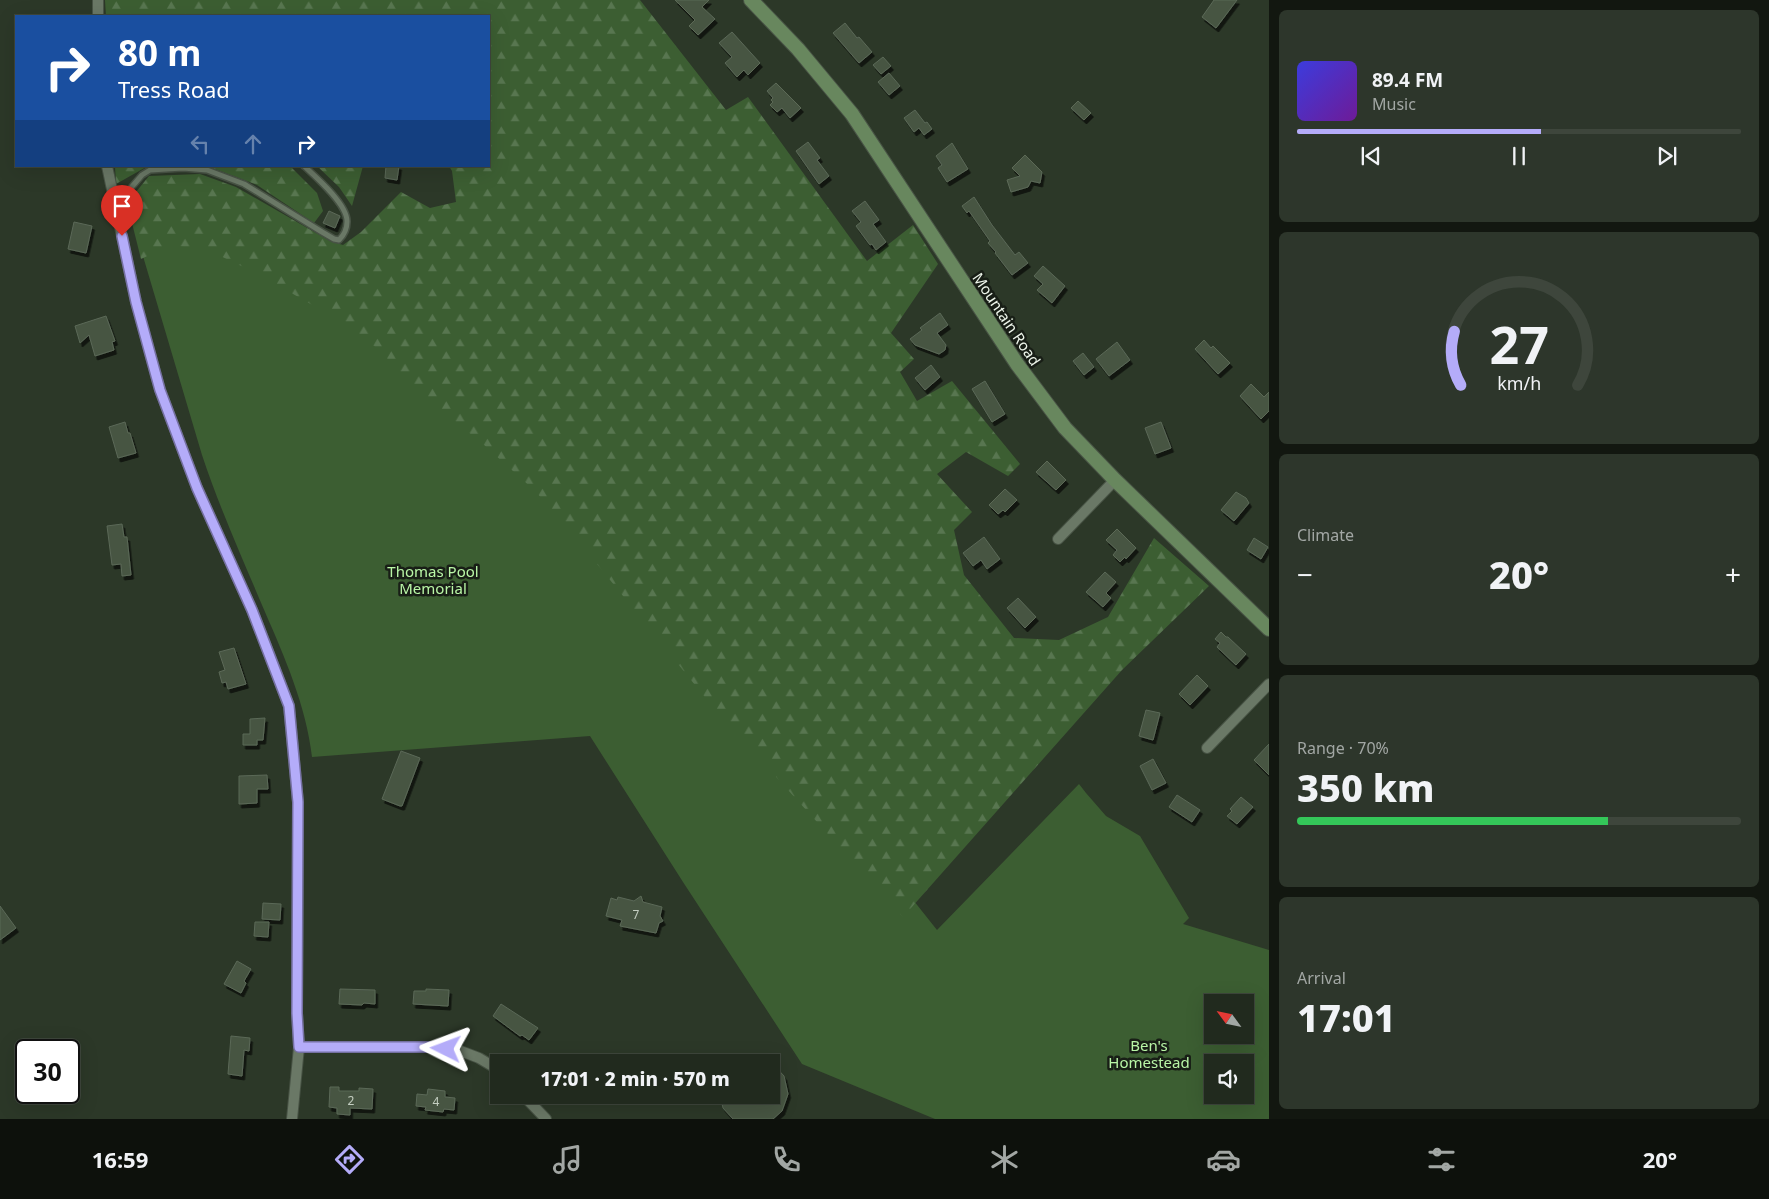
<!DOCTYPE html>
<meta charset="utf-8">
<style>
:root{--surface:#212a1e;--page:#2d362b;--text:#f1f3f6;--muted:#a2a7a4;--line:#3e463c;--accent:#b4acf9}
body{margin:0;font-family:"Noto Sans",sans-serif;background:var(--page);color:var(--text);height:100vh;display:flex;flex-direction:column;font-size:19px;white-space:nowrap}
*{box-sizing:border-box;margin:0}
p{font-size:16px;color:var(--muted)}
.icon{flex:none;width:28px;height:28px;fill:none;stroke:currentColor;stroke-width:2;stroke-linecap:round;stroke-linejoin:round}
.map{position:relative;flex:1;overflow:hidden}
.side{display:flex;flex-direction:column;gap:10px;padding:10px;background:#121710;width:500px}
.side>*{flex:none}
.hud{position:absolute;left:15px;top:15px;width:475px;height:152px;border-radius:0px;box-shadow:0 5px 20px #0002,0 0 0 1px var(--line);background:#1a4fa0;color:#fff;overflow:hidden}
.needle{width:32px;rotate:303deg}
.tools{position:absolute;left:1204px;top:994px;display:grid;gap:10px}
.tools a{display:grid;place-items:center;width:50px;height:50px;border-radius:0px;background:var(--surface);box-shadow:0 5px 20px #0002,0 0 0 1px var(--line);font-size:25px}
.speed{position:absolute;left:15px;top:1039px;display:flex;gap:10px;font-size:25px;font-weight:700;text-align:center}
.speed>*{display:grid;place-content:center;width:65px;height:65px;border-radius:50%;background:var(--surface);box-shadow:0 5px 20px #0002,0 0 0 1px var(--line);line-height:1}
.speed .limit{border:2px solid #111;border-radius:8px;background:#fff;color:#111}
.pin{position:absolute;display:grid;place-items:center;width:42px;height:42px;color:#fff;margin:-51px -21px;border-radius:50% 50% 50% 0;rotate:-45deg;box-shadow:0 0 5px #0007}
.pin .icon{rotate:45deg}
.me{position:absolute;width:55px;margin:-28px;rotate:273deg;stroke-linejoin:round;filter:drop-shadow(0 0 4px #0008)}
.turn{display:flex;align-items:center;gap:18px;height:105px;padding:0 20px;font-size:22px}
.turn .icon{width:65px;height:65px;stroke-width:2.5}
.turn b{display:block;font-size:35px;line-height:42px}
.lanes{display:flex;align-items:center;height:48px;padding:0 20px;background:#0003;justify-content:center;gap:25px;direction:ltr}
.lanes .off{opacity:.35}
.big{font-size:38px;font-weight:800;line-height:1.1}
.side .tile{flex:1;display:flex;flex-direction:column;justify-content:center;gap:8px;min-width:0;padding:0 18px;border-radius:8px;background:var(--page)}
.side .dial{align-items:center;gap:0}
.dial svg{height:130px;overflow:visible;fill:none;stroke:var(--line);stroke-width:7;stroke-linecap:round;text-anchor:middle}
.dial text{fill:var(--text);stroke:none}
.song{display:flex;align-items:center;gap:15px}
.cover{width:60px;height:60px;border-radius:8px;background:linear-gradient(135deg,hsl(240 70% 55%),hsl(280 70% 35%))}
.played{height:5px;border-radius:2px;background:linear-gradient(90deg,var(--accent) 55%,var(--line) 55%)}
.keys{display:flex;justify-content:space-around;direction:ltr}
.heat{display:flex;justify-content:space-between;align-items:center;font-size:28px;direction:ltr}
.charge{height:8px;border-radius:4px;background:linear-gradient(90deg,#34c759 70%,var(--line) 0)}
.trip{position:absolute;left:490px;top:1054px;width:290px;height:50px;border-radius:0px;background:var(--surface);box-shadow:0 5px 20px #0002,0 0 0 1px var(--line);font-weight:800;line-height:50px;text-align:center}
.tab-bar{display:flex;height:80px;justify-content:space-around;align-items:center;background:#0d110c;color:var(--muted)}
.tab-bar .icon{width:35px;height:35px}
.tab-bar .active{color:var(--accent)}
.tab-bar b{font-size:22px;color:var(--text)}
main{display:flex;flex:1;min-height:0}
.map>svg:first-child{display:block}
</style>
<main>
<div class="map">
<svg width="1269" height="1119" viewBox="0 0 1269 1119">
<defs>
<pattern id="forest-firs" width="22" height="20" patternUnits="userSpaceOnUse" patternTransform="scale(1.25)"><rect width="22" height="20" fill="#3c5e32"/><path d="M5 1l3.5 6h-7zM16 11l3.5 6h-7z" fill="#587650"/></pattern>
<filter id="shadow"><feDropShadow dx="2.5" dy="4" stdDeviation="0" flood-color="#0009"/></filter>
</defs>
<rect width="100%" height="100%" fill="#2c3828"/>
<!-- green -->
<path fill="#3c5e32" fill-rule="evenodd" d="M129 209 270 215 821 784 937 930 1079 784 1086 793 1106 816 1140 836 1189 918 1183 924 1269 950V1119H935L802 1064 683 882 590 736 312 757C306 706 285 658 265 612 243 560 220 509 202 455ZM1212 1002H1245V1035H1212ZM1212 1062H1245V1095H1212Z"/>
<!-- forest -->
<path fill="url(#forest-firs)" d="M105 0H640L726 110 748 97 867 261 913 225 938 264 891 333 914 359 900 372 917 401 952 381 1020 464 1008 476 966 452 937 474 972 512 954 530 964 575 1014 638 1059 640 1108 617 1154 538 1209 586 1122 670 903 917 712 706 568 528 535 491 483 444 422 395 380 351 356 331 314 306 260 275 210 251 171 245 141 259 127 203 149 176 200 174 236 187 330 241 343 245 361 232 401 192 430 208 456 202 452 171 449 166H489V16H106Z
M115 166H148L116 184Z
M207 166H290L317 193 323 211 314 223 257 185Z
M317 166H363L352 206 339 187Z"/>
<!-- building -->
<path fill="#475443" stroke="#5b6957" filter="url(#shadow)" d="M675 0H709L702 7 715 19 698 35 689 26 695 20Z
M1214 0H1237L1216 28 1202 17Z
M845 23 857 38 859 37 872 52 859 63 833 33Z
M732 32 760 63 748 75 744 70 737 77 725 63 732 57 719 43Z
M883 57 891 66 881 74 873 65Z
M889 73 900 86 889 95 878 82Z
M776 83 801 108 790 118 782 108 777 112 770 105 773 102 771 100 773 98 767 91Z
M1078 101 1091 113 1084 120 1071 108Z
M915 110 925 123 927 122 932 129 924 135 919 128 914 132 904 118Z
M808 142 820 158 817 160 829 176 819 184 796 151Z
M952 143 968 169 947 182 938 168 942 165 936 156Z
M1025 155 1042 172 1040 183 1031 181 1028 187 1011 192 1007 180 1020 176 1012 168Z
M386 166H399L397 180 385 178Z
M974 197 992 225 1015 255 1019 252 1028 263 1012 275 995 253 996 252 988 243 990 241 969 211 967 213 962 206Z
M865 201 879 220 873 224 886 242 876 250 872 244 870 245 856 226 861 222 852 211Z
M329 211 340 216 335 228 323 223Z
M74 222 92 226 86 253 68 249Z
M1043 266 1065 286 1052 303 1037 290 1043 284 1034 276Z
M940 313 948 325 937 333 946 345 945 350 939 354 915 345 910 339 922 330 920 328Z
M106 316 115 341 112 342 114 350 95 356 89 335 80 343 75 326Z
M1204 340 1211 348 1213 346 1230 363 1218 374 1195 349Z
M1117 342 1130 360 1109 376 1096 359Z
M1083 353 1094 367 1084 375 1073 361Z
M931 365 940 377 925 390 915 378Z
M985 381 1005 414 992 422 972 389Z
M1251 384 1264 397 1269 392V411L1261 419 1240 396Z
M125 422 128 433H130L136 453 118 458 109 427Z
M1161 422 1171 448 1155 454 1145 428Z
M1047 461 1066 480 1056 490 1036 472Z
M1005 489 1017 500 1005 512 1003 510 998 514 989 505Z
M1236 492 1246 498 1249 503 1234 521 1221 510Z
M122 524 124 537H127L131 575 122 576 121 564 112 565 107 526Z
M1117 529 1136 548 1126 559 1125 557 1120 562 1113 555 1117 550 1106 540Z
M984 537 1000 559 987 569 981 560 973 566 963 553Z
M1254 538 1268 547 1261 559 1247 550Z
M1105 572 1116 582 1106 593 1111 598 1103 607 1086 592Z
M1018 598 1036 617 1025 628 1007 608Z
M1221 632 1226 637H1228L1246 654 1236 665 1217 647 1220 643 1215 639Z
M234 648 246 684 228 689 226 682 222 683 219 672 225 670 219 652Z
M1197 675 1208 686 1190 705 1179 694Z
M1146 710 1160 713 1153 740 1139 736Z
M265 718 263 740H257V745H243V734H250V719Z
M1269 744V775L1254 760Z
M401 751 420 758 402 806H400L382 799Z
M1153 759 1166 783 1152 790 1140 766Z
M267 775 268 789H257V803L239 804V776Z
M1177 795 1200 810 1192 822 1169 807Z
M1241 797 1253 807 1237 824 1227 816 1232 811 1230 809Z
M641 896 643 902 662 907 660 916 663 921 659 923 656 933 620 926 622 920 606 916 611 898 617 900 618 897 634 901Z
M263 903 281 904 280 920 262 919Z
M0 906 16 928 0 940Z
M255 922H269L268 937 254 936Z
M237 961 251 969 244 981 246 983 241 993 224 984Z
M340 989 375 990V1004L364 1003 362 1005 339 1004Z
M426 989 449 990 448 1006 413 1004 414 991H426Z
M501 1004 538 1028 529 1040 522 1035 520 1036 493 1016Z
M231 1036 250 1038 249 1051 244 1050 242 1076 228 1074Z
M771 1062 784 1076 788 1094 782 1111 773 1119H733L723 1108 720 1095H771Z
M330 1087H339V1091H359V1088L373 1089 372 1109 350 1108V1115L337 1114V1108L329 1107Z
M428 1089 445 1091V1097L455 1098 454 1110 444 1109 443 1112 425 1110 426 1107 416 1106 417 1094 427 1095Z"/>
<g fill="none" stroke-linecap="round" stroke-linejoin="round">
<defs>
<path id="service" d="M116 203 123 197 142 175 150 170 183 168 207 170 244 184 322 232 334 239 339 240C344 235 347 229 347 222 348 205 316 177 304 166"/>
<path id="minor" d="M98 0V16
M107 166 136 302 160 390 197 488 252 610 289 706 298 803 297 1013 299 1047 292 1119
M1058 539 1115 480
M1207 748 1269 684
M299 1047H434L458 1050 479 1058 499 1070
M523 1095 546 1119"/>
<path id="secondary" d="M751 0 798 49 852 114 1017 364 1065 428 1115 480 1269 629"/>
</defs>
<!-- service casing -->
<use href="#service" stroke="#485345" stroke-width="8"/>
<!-- minor casing -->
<use href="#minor" stroke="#485345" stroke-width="12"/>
<!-- secondary casing -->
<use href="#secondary" stroke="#485345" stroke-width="16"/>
<!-- service -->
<use href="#service" stroke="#6a7866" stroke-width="5"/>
<!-- minor -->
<use href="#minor" stroke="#6a7866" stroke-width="10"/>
<!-- secondary -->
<use href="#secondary" stroke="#68875e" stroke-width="14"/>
</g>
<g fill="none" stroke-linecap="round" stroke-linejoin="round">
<defs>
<path id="route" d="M122 236 136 302 160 390 197 488 252 610 289 706 298 802 297 1013 299 1047H434L446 1049"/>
</defs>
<!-- route casing -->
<use href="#route" stroke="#7570a2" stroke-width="12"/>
<!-- route -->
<use href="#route" stroke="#b4acf9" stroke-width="9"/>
</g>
<g text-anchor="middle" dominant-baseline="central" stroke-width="5" stroke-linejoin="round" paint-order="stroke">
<!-- number labels -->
<g font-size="12" fill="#c4cec1">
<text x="636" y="914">7</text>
<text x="351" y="1100">2</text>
<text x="436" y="1101">4</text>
</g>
<!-- street labels -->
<g font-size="15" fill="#eef6eb" stroke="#181e16">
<text transform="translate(1007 319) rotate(56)">Mountain Road</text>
</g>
<!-- park labels -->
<g font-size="15" fill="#b9f6a6" stroke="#181e16">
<text x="433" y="571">Thomas Pool<tspan x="433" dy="17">Memorial</tspan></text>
<text x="1149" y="1045">Ben's<tspan x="1149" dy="17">Homestead</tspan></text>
</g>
</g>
</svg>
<div class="tools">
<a><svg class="needle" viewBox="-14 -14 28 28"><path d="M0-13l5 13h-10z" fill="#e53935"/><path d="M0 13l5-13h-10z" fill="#a2a7a4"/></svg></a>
<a><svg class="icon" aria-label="sound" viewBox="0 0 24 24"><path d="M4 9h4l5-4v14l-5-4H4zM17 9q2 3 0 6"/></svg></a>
</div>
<div class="speed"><div class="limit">30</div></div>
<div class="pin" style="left:122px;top:236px;background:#d93025"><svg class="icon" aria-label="arrive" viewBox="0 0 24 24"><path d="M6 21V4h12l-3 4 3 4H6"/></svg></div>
<svg class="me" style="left:446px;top:1049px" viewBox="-20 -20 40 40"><path d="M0-17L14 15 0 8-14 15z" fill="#b4acf9" stroke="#fff" stroke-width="4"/></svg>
<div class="trip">17:01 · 2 min · 570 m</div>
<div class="hud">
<div class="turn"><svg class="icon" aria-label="right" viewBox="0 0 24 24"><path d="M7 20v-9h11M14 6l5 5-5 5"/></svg><div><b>80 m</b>Tress Road</div></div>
<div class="lanes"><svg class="icon off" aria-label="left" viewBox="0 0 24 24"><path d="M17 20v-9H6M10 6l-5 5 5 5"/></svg><svg class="icon off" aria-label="ahead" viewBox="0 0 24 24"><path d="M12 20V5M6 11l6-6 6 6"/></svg><svg class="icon" aria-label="right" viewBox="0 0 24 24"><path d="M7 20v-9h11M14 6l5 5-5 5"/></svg></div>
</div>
</div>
<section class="side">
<div class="tile">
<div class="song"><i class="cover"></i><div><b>89.4 FM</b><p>Music</p></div></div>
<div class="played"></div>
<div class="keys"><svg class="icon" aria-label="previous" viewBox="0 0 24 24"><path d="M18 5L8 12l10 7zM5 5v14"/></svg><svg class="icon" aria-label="pause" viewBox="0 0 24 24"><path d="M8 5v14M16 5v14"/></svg><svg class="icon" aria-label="next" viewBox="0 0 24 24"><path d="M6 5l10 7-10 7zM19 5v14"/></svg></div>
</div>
<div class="tile dial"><svg viewBox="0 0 100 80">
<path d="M14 69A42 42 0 1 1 86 69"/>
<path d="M14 69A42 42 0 0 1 10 36" stroke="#b4acf9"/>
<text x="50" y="56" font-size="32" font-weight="700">27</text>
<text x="50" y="72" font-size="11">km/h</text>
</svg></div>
<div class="tile"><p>Climate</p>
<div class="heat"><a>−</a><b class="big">20°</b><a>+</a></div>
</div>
<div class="tile"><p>Range · 70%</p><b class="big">350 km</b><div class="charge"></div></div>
<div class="tile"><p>Arrival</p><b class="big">17:01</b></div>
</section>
</main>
<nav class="tab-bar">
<b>16:59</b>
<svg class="icon active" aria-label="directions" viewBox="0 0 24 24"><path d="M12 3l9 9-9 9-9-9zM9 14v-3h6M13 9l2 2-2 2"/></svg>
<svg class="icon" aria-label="music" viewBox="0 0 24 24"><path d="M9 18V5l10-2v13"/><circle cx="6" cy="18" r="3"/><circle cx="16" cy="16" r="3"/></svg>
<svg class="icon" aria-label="phone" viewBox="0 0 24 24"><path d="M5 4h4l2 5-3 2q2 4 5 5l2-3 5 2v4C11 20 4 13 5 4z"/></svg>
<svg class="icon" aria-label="climate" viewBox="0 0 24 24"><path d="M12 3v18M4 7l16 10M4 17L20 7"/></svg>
<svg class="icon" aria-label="car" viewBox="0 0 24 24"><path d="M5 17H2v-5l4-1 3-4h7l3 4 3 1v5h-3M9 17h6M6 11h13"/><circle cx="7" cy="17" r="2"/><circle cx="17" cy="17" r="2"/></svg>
<svg class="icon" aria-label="filters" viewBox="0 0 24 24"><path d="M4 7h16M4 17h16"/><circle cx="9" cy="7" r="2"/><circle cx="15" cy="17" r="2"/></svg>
<b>20°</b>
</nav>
